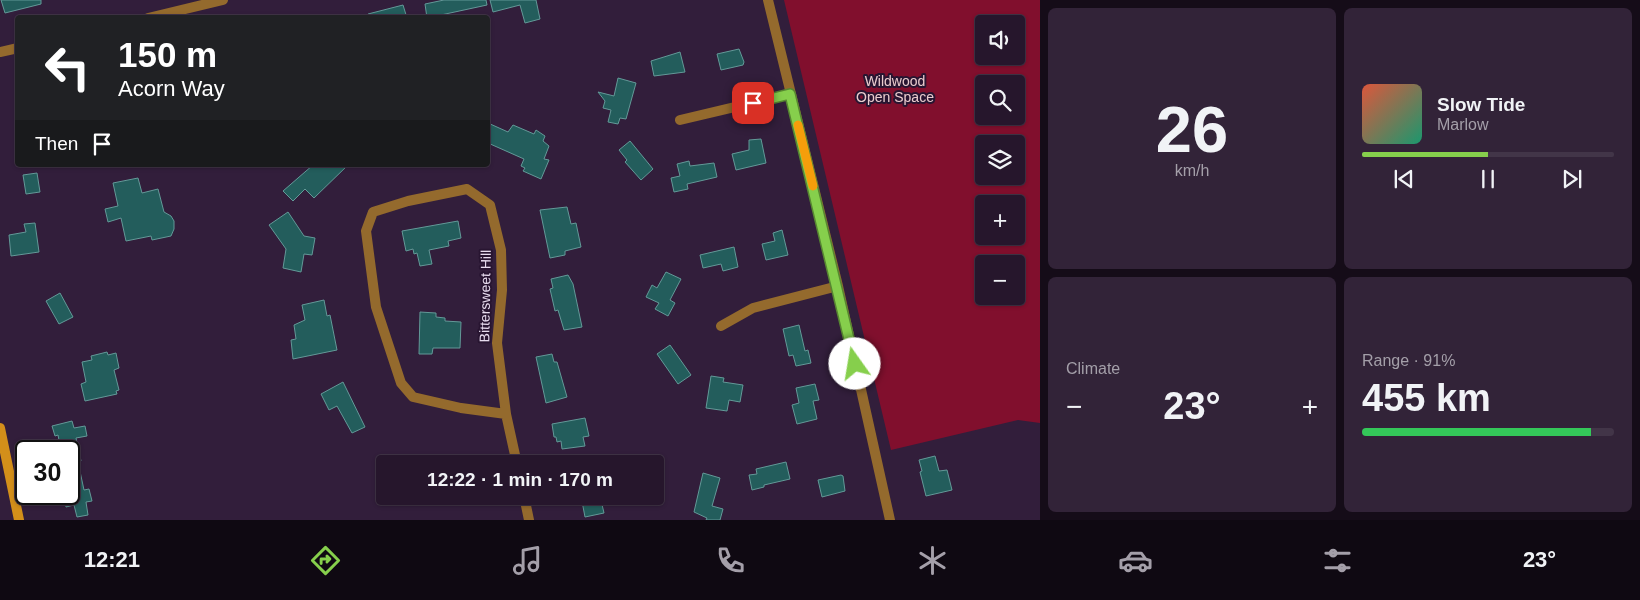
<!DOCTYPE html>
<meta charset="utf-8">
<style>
:root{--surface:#26162c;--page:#322338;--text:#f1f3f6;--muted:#a49fa9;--line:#423548;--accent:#86cf4c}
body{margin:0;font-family:Arial,sans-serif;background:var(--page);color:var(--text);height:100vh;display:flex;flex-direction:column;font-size:19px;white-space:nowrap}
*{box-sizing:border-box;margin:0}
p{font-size:16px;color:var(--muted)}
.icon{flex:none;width:28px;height:28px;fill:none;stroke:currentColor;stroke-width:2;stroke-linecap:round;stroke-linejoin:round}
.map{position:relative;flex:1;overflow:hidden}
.side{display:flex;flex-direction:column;gap:8px;padding:8px;background:#150c18;width:600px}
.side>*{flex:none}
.top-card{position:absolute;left:15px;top:15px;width:475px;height:152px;border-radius:5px;box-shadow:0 1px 4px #0004,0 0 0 1px var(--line);background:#202124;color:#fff;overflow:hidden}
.buttons{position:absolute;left:975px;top:15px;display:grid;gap:10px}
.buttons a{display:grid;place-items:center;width:50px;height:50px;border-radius:5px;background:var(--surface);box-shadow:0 1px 4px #0004,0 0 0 1px var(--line);font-size:25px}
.speed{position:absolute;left:15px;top:440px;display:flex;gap:10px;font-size:25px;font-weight:700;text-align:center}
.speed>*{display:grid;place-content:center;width:65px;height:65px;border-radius:50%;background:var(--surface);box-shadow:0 1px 4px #0004,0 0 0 1px var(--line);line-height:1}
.speed .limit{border:2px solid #111;border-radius:8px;background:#fff;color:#111}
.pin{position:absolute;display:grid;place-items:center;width:42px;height:42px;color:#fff;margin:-21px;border-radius:10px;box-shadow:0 2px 8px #0006}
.me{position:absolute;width:55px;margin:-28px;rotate:347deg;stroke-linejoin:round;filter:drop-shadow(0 0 4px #0008)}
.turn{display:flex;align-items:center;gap:18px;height:105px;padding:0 20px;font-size:22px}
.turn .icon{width:65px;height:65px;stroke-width:2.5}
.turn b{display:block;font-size:35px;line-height:42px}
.then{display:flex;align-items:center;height:48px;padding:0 20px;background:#0003;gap:10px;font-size:19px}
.big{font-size:38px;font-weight:800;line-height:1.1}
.side .tile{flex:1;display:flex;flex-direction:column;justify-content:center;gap:8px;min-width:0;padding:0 18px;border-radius:8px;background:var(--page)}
.side .dial{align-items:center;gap:0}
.dial b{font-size:65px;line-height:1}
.song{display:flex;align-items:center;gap:15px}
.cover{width:60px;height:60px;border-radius:8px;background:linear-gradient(135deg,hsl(10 70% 55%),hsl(160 70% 35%))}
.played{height:5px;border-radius:2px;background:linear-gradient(90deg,var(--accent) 50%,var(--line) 50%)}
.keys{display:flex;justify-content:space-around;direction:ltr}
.heat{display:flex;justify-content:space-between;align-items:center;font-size:28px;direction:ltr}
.charge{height:8px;border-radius:4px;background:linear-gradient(90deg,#34c759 91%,var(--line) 0)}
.side .tiles{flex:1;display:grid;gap:8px;grid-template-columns:repeat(2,1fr)}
.trip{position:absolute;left:376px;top:455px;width:288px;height:50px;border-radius:5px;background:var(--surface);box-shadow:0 1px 4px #0004,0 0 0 1px var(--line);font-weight:800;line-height:50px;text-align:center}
.tabs{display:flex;height:80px;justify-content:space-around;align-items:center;background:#0f0912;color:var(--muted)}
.tabs .icon{width:35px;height:35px}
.tabs .selected{color:var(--accent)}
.tabs b{font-size:22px;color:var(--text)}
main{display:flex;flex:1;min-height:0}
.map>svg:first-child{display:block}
</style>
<main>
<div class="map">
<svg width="1040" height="520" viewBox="0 0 1040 520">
<rect width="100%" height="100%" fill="#321e3b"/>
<!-- green -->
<path fill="#810f2d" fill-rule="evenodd" d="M784 0H1040V423L1018 420 891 450ZM984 24H1016V56H984ZM984 84H1016V116H984ZM984 144H1016V176H984ZM984 204H1016V236H984ZM984 264H1016V296H984Z"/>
<!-- building -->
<path fill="#235d5c" stroke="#639998" d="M1 0H41V4L5 13Z
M444 0H486L487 5 427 18 425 4Z
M490 0H536L540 19 525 23 520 5 493 12Z
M403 5 407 18H368V14Z
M739 49 744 62 743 65 721 70 717 54Z
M680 52 685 72 654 76 651 61Z
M618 78 636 83 626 119 620 118 618 124 608 122 611 110 603 108 605 101 598 92 614 96Z
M488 123 508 132 513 125 534 134 536 130 545 136 543 141 549 146 544 159 549 160 541 179 523 171 525 168 521 166 524 159 488 143Z
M761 139 766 163 736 170 732 154 749 150V140Z
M630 141 653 169 641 180 625 162 627 160 619 150Z
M689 161 690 166 714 163 717 177 687 184 688 189 674 192 671 178 680 176 677 164Z
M313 165H348L314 198 305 189 293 201 283 191Z
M37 173 40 192 26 194 23 175Z
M138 178 142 193 158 189 164 212 171 216 174 221V229L171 236 152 240 151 236 126 241 121 218 108 222 105 209 118 206 113 183Z
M567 207 571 224 576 223 581 247 565 251V255L550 258 540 210Z
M288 212 304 236 315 238 312 255 304 254 301 272 283 268 286 249 269 225Z
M458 221 461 238 448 241 449 246 429 250 432 264 420 266 417 253 414 254 413 249 406 251 402 231Z
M35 223 39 252 11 256 9 235 26 232 24 224Z
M782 230 788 255 766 260 762 244 775 241 773 233Z
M734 247 738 267 723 271 721 264 703 268 700 255Z
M666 272 681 279 670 300 675 303 668 316 655 309 659 303 646 297 652 285 657 288Z
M568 275 573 284 582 327 564 330 558 310 555 311 550 289 553 288 551 279Z
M60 293 73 317 59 324 46 301Z
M324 300 327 316 330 315 337 350 293 359 291 340 296 339 294 325 305 320 302 305Z
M420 312 436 313V317L445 318V321L461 322 460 348H433L432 354H419Z
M799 325 805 351 808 350 811 363 796 366 793 355 789 356 783 329Z
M670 345 691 375 678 384 657 354Z
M107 352 108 355 116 353 119 368 114 370 119 390 116 391 117 394 85 401 81 384 86 382 82 362 92 360 91 356Z
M552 354 554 362H557L567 397 546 403 536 357Z
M711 376 724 378 723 382 743 385 740 402 729 400 727 411 706 408Z
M343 382 365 427 352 433 337 406 329 410 321 394Z
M815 384 819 400 813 401 817 419 797 424 792 405 799 403 796 388Z
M585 418 589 436 583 437 585 446 562 449 561 441 557 442 556 437H554L552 424Z
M72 421 74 428 85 426 87 436 76 438 81 461 78 462 84 490 89 489 92 501 86 502 88 515 77 517 74 505 66 507 64 494H69V451H61L58 435 55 436 52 426Z
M935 456 939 471 947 470 952 490 926 496 920 472 922 471 919 460Z
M786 462 790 479 764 485V487L752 490 749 475 757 474 756 469Z
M703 473 720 478 712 506 723 509 720 520H706L707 518 694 512Z
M841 475 843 476 845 491 822 497 818 480Z
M581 496H600L604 513 585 517Z"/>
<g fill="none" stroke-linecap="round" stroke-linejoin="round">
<!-- street -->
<path stroke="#946a2d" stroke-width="10" d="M768 0 838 286 890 520
M148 18 223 0
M0 52 18 48
M680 120 790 94
M467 189 490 205 501 250 502 290 497 343 506 414 461 408 413 397 401 383 376 307 366 231 373 212 408 201Z
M721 326 753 308 838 286
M506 414 517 464
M524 496 529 520"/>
<!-- secondary -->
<path stroke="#d38f1a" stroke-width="10" d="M0 428 19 520"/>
</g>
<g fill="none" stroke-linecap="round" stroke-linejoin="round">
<defs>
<path id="route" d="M753 103 790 94 855 364"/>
</defs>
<!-- route casing -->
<use href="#route" stroke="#578731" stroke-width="12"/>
<!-- route -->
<use href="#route" stroke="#86cf4c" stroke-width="9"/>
<!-- slow -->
<path stroke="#f59e0b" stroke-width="9" d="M798 125 813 186"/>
</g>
<g text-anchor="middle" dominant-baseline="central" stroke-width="4" stroke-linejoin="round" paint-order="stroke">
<!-- park labels -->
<g font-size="14" fill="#ebccce" stroke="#281531">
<text x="895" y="81">Wildwood<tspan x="895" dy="16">Open Space</tspan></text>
</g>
<!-- street labels -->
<g font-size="14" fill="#e8dcef" stroke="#281531">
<text transform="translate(485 296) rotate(-89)">Bittersweet Hill</text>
</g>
</g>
</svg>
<div class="buttons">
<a><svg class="icon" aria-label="sound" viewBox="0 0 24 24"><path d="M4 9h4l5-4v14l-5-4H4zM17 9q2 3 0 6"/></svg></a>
<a><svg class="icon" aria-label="search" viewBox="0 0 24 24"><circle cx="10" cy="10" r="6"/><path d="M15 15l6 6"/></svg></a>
<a><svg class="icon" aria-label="layers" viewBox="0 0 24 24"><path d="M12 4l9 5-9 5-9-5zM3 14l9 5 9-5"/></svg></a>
<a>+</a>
<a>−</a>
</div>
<div class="speed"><div class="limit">30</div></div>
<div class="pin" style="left:753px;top:103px;background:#d93025"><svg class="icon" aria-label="arrive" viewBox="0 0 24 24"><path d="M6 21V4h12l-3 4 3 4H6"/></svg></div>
<svg class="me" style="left:855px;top:364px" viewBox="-20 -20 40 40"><circle r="19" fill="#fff"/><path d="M0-13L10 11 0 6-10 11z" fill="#86cf4c"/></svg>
<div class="trip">12:22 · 1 min · 170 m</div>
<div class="top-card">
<div class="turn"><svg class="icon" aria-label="left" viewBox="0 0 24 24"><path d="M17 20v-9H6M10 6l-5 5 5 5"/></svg><div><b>150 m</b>Acorn Way</div></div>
<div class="then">Then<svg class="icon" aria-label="arrive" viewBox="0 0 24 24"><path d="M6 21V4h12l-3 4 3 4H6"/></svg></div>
</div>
</div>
<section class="side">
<div class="tiles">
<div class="tile dial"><b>26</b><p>km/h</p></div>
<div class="tile">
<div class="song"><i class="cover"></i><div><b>Slow Tide</b><p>Marlow</p></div></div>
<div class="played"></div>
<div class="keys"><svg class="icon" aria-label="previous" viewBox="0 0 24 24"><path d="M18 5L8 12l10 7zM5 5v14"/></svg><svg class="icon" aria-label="pause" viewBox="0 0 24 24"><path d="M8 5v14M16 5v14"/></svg><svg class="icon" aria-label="next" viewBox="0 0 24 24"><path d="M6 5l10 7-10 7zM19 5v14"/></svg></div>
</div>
<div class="tile"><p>Climate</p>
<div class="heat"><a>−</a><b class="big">23°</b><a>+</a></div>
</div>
<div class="tile"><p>Range · 91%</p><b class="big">455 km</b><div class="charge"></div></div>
</div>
</section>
</main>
<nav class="tabs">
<b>12:21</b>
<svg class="icon selected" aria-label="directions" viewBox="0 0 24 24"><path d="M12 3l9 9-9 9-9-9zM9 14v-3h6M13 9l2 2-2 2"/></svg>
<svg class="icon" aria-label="music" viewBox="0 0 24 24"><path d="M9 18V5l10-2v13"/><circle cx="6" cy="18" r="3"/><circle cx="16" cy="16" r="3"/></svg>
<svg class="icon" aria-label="phone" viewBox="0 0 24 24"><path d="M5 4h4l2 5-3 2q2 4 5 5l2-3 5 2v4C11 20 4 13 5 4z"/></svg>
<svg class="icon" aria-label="climate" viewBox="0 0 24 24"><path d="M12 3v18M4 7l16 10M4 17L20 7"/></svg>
<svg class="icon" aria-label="car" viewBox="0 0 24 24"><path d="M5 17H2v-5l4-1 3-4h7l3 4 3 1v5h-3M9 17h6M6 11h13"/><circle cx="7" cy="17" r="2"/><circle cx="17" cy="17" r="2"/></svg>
<svg class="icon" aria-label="filters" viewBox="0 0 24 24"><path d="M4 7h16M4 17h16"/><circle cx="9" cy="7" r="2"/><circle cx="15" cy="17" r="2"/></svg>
<b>23°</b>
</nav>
